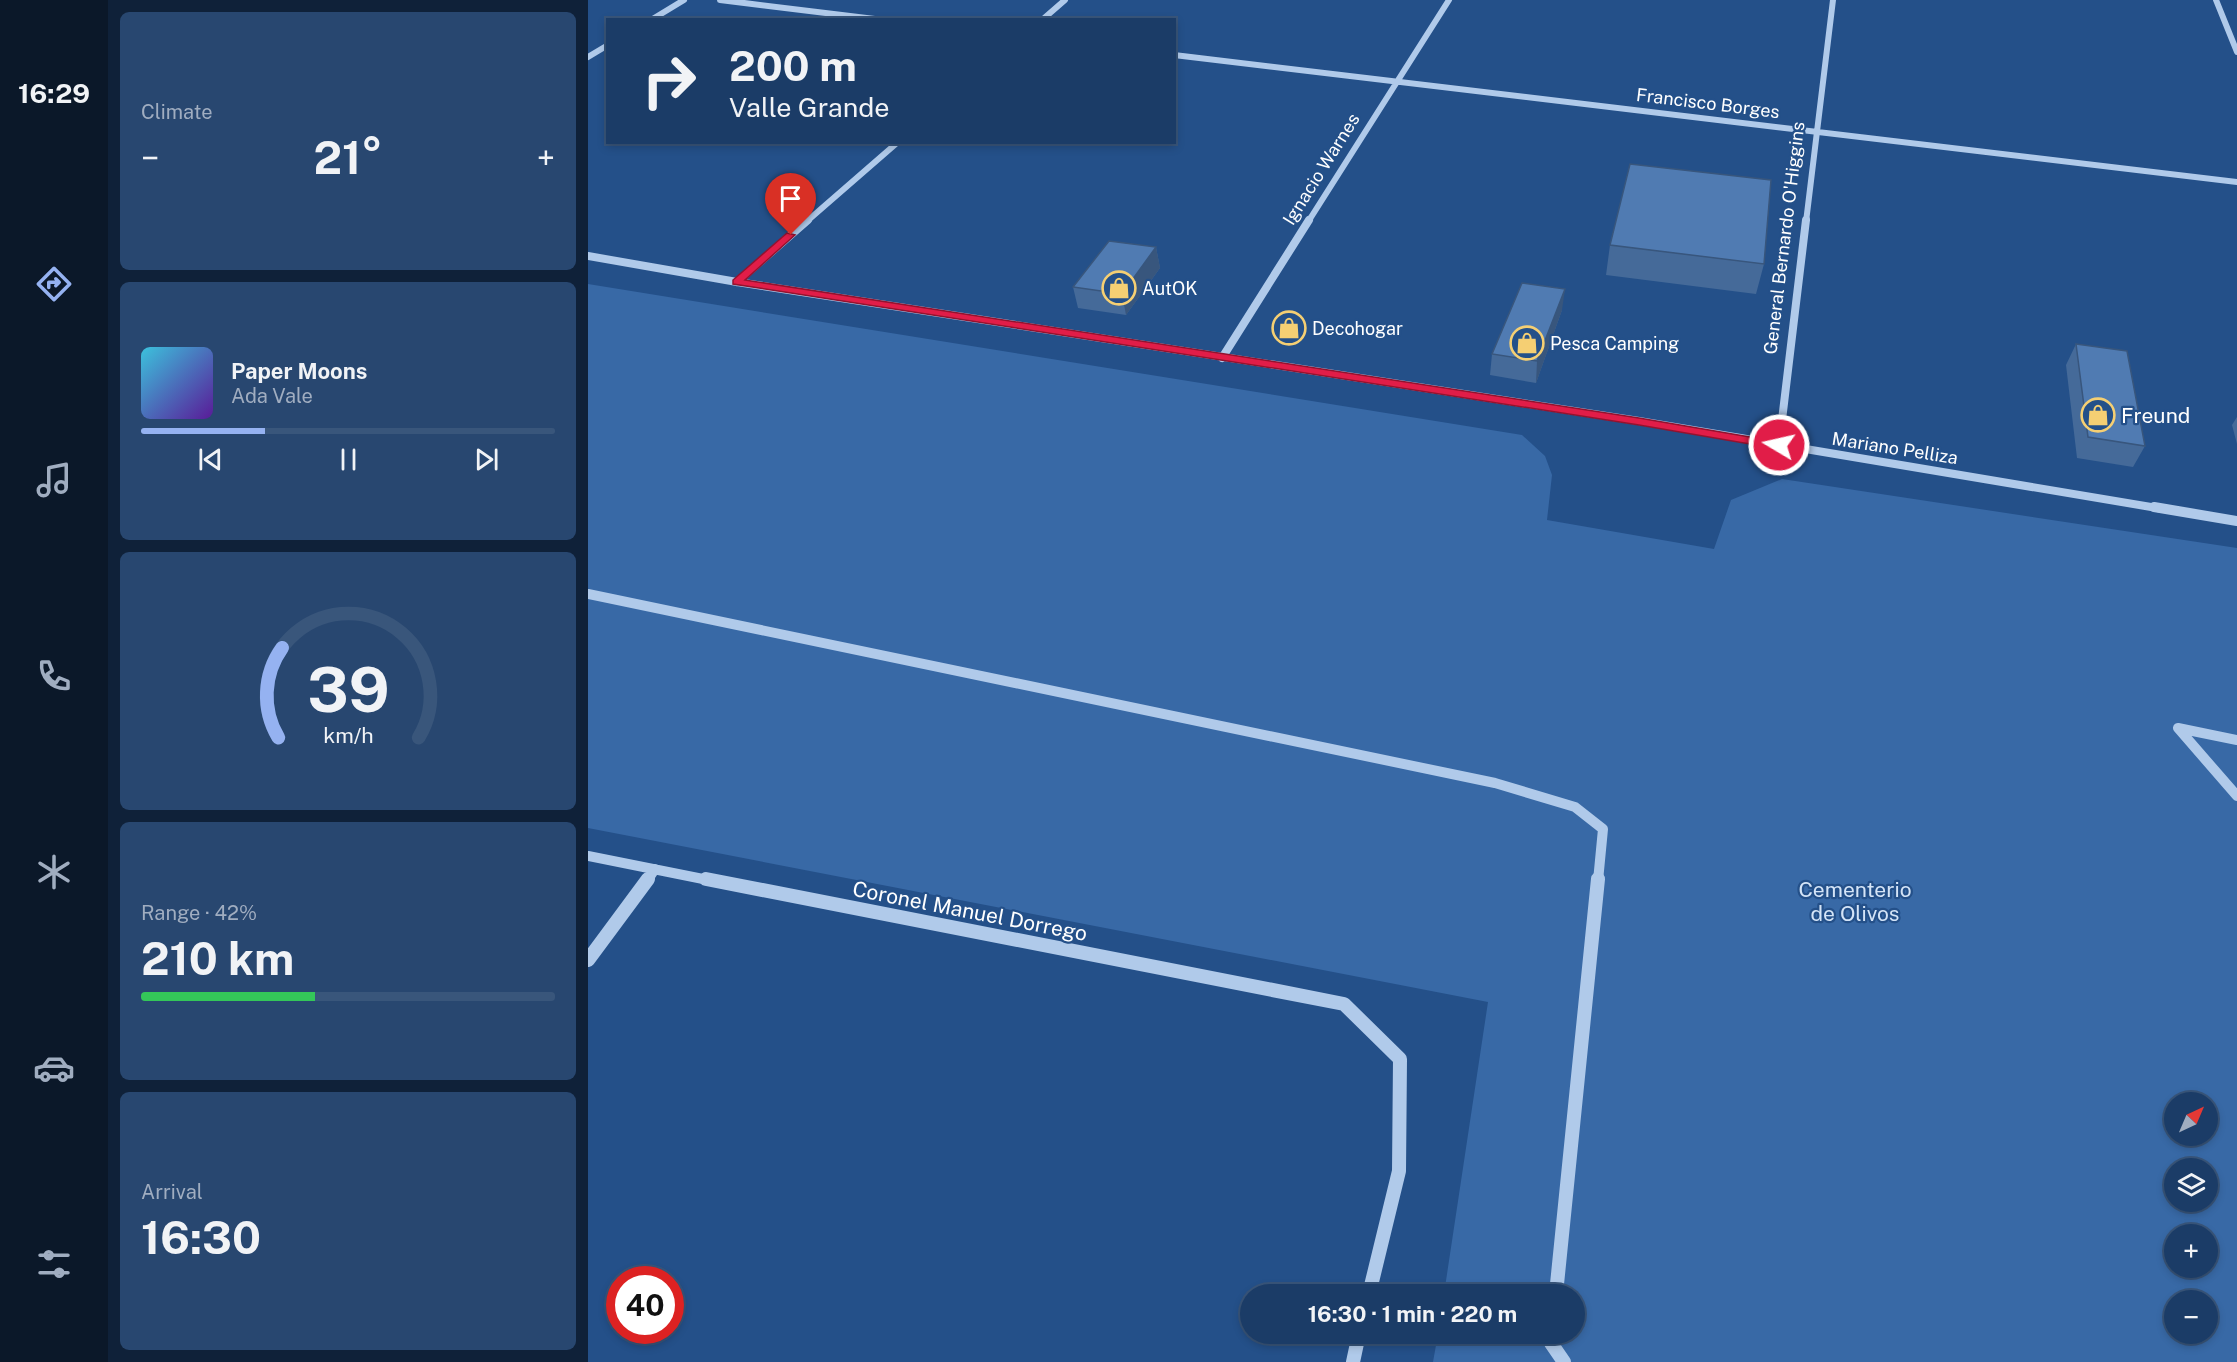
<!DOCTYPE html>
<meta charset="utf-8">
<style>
:root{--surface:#1b3c67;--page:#284770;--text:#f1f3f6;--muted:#a0adc0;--line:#39567b;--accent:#95b2f1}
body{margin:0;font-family:"Public Sans",sans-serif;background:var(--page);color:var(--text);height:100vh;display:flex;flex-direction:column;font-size:22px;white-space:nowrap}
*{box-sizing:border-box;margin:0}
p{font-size:20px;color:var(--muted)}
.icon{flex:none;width:33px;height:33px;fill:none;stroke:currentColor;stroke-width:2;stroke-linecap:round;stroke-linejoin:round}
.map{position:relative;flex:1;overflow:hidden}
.details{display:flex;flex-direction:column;gap:12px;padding:12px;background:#0f2139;width:480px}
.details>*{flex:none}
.hud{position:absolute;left:18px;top:18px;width:570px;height:126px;border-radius:0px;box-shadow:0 3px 9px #0003,0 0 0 2px var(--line);background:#1b3c67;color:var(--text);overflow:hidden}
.needle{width:39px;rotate:44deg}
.fabs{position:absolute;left:1576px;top:1092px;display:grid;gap:12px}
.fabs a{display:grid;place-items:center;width:54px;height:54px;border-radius:50%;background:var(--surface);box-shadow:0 3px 9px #0003,0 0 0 2px var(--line);font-size:30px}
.speed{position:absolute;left:18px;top:1266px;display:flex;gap:12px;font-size:30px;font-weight:700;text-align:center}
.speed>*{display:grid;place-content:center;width:78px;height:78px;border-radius:50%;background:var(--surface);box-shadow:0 3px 9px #0003,0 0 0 2px var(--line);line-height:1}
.speed .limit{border:9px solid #d22;background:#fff;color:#111}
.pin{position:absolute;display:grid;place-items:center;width:51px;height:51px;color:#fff;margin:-62px -26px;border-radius:50% 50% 50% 0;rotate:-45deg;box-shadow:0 0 6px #0007}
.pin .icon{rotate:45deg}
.me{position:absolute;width:66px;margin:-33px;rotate:279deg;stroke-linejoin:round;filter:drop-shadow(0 0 4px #0008)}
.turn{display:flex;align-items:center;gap:21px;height:126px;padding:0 24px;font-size:27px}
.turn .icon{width:78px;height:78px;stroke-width:2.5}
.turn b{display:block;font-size:42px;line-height:51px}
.big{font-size:45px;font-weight:700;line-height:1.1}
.details .card{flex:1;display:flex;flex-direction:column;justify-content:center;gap:9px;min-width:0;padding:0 21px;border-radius:9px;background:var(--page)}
.details .dial{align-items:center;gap:0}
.dial svg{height:156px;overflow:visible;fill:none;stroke:var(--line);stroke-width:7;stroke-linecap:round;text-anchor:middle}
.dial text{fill:var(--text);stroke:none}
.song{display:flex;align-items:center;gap:18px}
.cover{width:72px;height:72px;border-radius:9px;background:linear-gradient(135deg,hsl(190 70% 55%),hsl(270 70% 35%))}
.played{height:6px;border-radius:3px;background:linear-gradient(90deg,var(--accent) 30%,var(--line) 30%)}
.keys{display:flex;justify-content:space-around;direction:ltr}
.heat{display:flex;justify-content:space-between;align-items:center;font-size:33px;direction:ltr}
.charge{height:9px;border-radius:4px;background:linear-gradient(90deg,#34c759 42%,var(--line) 0)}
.trip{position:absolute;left:652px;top:1284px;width:345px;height:60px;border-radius:30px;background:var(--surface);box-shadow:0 3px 9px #0003,0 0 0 2px var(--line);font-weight:700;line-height:60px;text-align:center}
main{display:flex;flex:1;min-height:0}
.menu{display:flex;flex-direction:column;width:108px;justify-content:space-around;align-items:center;background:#0b1829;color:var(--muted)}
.menu .icon{width:42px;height:42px}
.menu .active{color:var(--accent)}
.menu b{font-size:27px;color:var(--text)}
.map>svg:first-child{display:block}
</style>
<main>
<nav class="menu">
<b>16:29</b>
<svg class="icon active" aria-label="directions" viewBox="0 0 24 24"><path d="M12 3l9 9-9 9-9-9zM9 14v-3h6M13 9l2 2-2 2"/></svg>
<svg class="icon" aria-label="music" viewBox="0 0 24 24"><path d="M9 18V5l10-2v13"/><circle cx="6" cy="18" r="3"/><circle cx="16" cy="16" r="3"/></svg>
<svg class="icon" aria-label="phone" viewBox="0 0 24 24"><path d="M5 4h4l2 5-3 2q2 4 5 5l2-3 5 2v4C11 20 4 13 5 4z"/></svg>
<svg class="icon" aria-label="climate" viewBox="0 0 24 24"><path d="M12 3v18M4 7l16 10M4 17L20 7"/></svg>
<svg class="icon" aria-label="car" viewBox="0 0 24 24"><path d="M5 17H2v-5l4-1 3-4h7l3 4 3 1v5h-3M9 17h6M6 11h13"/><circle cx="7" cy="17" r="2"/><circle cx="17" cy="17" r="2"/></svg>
<svg class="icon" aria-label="filters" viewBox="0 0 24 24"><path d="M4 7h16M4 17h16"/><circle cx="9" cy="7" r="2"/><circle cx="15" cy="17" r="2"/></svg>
</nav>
<section class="details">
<div class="card"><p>Climate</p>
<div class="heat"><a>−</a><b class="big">21°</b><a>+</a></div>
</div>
<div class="card">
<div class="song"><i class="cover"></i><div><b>Paper Moons</b><p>Ada Vale</p></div></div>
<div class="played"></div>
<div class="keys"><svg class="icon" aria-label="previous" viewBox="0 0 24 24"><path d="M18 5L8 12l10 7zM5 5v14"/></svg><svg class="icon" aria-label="pause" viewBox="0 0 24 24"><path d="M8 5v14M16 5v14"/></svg><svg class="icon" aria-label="next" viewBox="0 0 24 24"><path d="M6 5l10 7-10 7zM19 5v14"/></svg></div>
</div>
<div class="card dial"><svg viewBox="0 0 100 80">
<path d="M14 69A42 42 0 1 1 86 69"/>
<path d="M14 69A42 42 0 0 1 16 23" stroke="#95b2f1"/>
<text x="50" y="56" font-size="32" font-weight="700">39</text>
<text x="50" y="72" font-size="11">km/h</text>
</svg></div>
<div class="card"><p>Range · 42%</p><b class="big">210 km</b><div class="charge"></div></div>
<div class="card"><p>Arrival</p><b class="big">16:30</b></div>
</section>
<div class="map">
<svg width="1649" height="1362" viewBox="0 0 1649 1362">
<rect width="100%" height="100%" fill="#245089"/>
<!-- green -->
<path fill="#3869a6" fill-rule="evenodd" d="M0 284 934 435 957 456 964 475 959 520 1126 549 1143 500 1194 479 1649 548V1362H845L850 1334H987V1294H856L900 1002 0 828ZM1587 1102H1620V1136H1587ZM1587 1168H1620V1202H1587ZM1587 1234H1620V1268H1587ZM1587 1300H1620V1334H1587Z"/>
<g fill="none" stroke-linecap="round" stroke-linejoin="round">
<!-- minor-far3 -->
<path stroke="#b0caea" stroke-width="6" d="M132 0 295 20
M1628 0 1649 52
M63 20 96 0
M454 20 477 0
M586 55 1649 182
M0 57 20 45
M218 222 310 142
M720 222 861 0
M1218 222 1245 0"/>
<!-- minor-far2 -->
<path stroke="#b0caea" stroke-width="8" d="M0 256 149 282 1051 421 1575 509
M149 282 220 220
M634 358 721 220
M1191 445 1218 220"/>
<!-- minor-far1 -->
<path stroke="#b0caea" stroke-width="10" d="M1566 507 1649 521
M0 594 907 783 987 807 1015 829 1010 881
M1649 740 1590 728 1649 796
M0 856 125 881
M59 881 67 869"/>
<!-- minor -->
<path stroke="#b0caea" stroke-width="14" d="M118 879 756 1004 812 1059 811 1171 781 1294
M0 960 60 879
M968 1294 1010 879
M964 1334 963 1343 976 1362
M765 1362 771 1334"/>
</g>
<!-- wall -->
<path fill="#456a99" d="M1022 245 1176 264 1168 294 1018 275Z
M568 247 572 268 538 315 490 308 485 287Z
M974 310 948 383 902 375 904 354Z
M1488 344 1557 446 1545 467 1489 458 1478 365Z
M1649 417V444L1644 425Z"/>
<!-- shaded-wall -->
<path fill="#38567d" d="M568 247 572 268 538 315 534 294Z
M977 289 974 310 948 383 949 361Z"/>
<!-- building -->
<path fill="#507bb2" stroke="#38567d" stroke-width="1.5" d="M1042 164 1183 180 1176 264 1022 245Z
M521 241 568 247 534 294 485 287Z
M934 283 977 289 949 361 904 354Z
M1488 344 1539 351 1557 446 1500 437Z"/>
<!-- route -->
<path fill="#e11d48" stroke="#92132f" stroke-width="1.5" d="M199 233 207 235 157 280 1051 418 1191 442 1197 445 1191 449 1051 425 145 284V280Z"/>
<!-- icons -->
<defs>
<symbol id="shop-ring" viewBox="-11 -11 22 22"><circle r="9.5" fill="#245089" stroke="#f5cf73" stroke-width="1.5"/><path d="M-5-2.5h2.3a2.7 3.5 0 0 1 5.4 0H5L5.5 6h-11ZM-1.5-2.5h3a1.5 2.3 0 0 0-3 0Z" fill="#f5cf73"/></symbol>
</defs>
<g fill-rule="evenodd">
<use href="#shop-ring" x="512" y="269" width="38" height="38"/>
<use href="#shop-ring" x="682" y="309" width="38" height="38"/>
<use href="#shop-ring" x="920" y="324" width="38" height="38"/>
<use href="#shop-ring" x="1491" y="396" width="38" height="38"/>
</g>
<g text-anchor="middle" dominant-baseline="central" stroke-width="4.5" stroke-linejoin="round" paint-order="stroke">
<!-- far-street labels -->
<g font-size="18" fill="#fff" stroke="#245089">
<text transform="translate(1120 103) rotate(7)">Francisco Borges</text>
<text transform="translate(733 169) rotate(-58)">Ignacio Warnes</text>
<text transform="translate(1196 238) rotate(-83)">General Bernardo O'Higgins</text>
<text transform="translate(1307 448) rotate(9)">Mariano Pelliza</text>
</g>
<!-- far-poi labels -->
<g font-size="18" fill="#fff" stroke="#245089" text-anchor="start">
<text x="554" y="288">AutOK</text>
<text x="724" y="328">Decohogar</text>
<text x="962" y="343">Pesca Camping</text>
</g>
<!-- poi labels -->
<g font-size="21" fill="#fff" stroke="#245089" text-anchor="start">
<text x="1533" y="415">Freund</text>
</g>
<!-- park labels -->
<g font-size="21" fill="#d4e4f7" stroke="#245089">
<text x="1267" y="889">Cementerio<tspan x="1267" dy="24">de Olivos</tspan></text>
</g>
<!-- street labels -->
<g font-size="21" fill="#fff" stroke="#245089">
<text transform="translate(382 911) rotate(11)">Coronel Manuel Dorrego</text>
</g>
</g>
</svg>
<div class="fabs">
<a><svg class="needle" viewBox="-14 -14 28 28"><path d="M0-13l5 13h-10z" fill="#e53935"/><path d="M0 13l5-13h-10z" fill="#a0adc0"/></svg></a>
<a><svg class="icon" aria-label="layers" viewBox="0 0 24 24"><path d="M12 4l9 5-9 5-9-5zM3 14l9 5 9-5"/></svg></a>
<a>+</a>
<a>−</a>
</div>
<div class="speed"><div class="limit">40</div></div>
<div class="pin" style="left:203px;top:235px;background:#d93025"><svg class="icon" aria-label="arrive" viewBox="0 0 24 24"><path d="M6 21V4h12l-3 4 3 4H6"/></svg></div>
<svg class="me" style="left:1191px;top:445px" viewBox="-20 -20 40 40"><circle r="17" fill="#e11d48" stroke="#fff" stroke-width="3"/><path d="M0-11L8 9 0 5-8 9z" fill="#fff"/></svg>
<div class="trip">16:30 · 1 min · 220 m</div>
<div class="hud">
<div class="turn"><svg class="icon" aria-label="right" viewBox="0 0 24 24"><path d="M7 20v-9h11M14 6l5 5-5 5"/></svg><div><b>200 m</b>Valle Grande</div></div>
</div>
</div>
</main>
